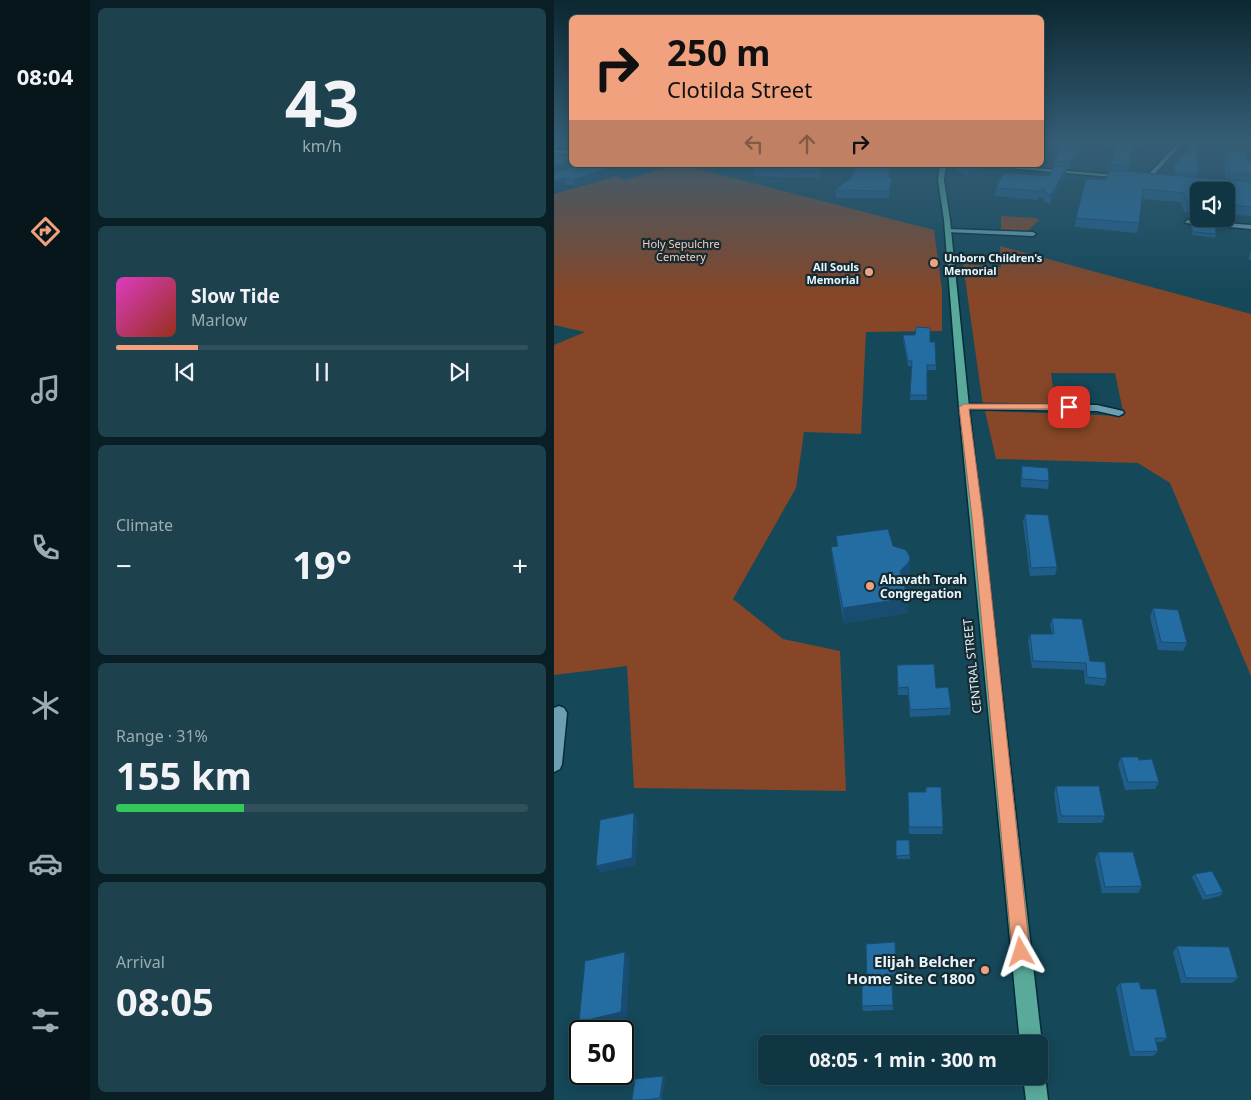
<!DOCTYPE html>
<meta charset="utf-8">
<style>
:root{--surface:#103643;--page:#1e414e;--text:#f1f3f6;--muted:#9cabb2;--line:#30505c;--accent:#f1a17d}
body{margin:0;font-family:"Noto Sans",sans-serif;background:var(--page);color:var(--text);height:100vh;display:flex;flex-direction:column;font-size:19px;white-space:nowrap}
*{box-sizing:border-box;margin:0}
p{font-size:16px;color:var(--muted)}
.icon{flex:none;width:28px;height:28px;fill:none;stroke:currentColor;stroke-width:2;stroke-linecap:round;stroke-linejoin:round}
.map{position:relative;flex:1;overflow:hidden}
.sheet{display:flex;flex-direction:column;gap:8px;padding:8px;background:#091e25;width:464px}
.sheet>*{flex:none}
.guide{position:absolute;left:15px;top:15px;width:475px;height:152px;border-radius:8px;box-shadow:0 2px 12px #0003,0 0 0 1px var(--line);background:#f1a17d;color:#111;overflow:hidden}
.tools{position:absolute;left:636px;top:182px;display:grid;gap:10px}
.tools a{display:grid;place-items:center;width:45px;height:45px;border-radius:8px;background:var(--surface);box-shadow:0 2px 12px #0003,0 0 0 1px var(--line);font-size:25px}
.speed{position:absolute;left:15px;top:1020px;display:flex;gap:10px;font-size:25px;font-weight:700;text-align:center}
.speed>*{display:grid;place-content:center;width:65px;height:65px;border-radius:50%;background:var(--surface);box-shadow:0 2px 12px #0003,0 0 0 1px var(--line);line-height:1}
.speed .limit{border:2px solid #111;border-radius:8px;background:#fff;color:#111}
.pin{position:absolute;display:grid;place-items:center;width:42px;height:42px;color:#fff;margin:-21px;border-radius:10px;box-shadow:0 2px 8px #0006}
.me{position:absolute;width:55px;margin:-28px;rotate:354deg;stroke-linejoin:round;filter:drop-shadow(0 0 4px #0008)}
.turn{display:flex;align-items:center;gap:18px;height:105px;padding:0 15px;font-size:22px}
.turn .icon{width:65px;height:65px;stroke-width:2.5}
.turn b{display:block;font-size:35px;line-height:42px}
.lanes{display:flex;align-items:center;height:48px;padding:0 15px;background:#0003;justify-content:center;gap:25px;direction:ltr}
.lanes .off{opacity:.35}
.big{font-size:38px;font-weight:700;line-height:1.1}
.sheet .widget{flex:1;display:flex;flex-direction:column;justify-content:center;gap:8px;min-width:0;padding:0 18px;border-radius:8px;background:var(--page)}
.sheet .dial{align-items:center;gap:0}
.dial b{font-size:65px;line-height:1}
.song{display:flex;align-items:center;gap:15px}
.cover{width:60px;height:60px;border-radius:8px;background:linear-gradient(135deg,hsl(310 70% 55%),hsl(10 70% 35%))}
.played{height:5px;border-radius:2px;background:linear-gradient(90deg,var(--accent) 20%,var(--line) 20%)}
.keys{display:flex;justify-content:space-around;direction:ltr}
.heat{display:flex;justify-content:space-between;align-items:center;font-size:28px;direction:ltr}
.charge{height:8px;border-radius:4px;background:linear-gradient(90deg,#34c759 31%,var(--line) 0)}
.trip{position:absolute;left:204px;top:1035px;width:290px;height:50px;border-radius:8px;background:var(--surface);box-shadow:0 2px 12px #0003,0 0 0 1px var(--line);font-weight:700;line-height:50px;text-align:center}
main{display:flex;flex:1;min-height:0}
.tabs{display:flex;flex-direction:column;width:90px;justify-content:space-around;align-items:center;background:#06161b;color:var(--muted)}
.tabs .icon{width:35px;height:35px}
.tabs .current{color:var(--accent)}
.tabs b{font-size:22px;color:var(--text)}
.map>svg:first-child{display:block}
</style>
<main>
<nav class="tabs">
<b>08:04</b>
<svg class="icon current" aria-label="directions" viewBox="0 0 24 24"><path d="M12 3l9 9-9 9-9-9zM9 14v-3h6M13 9l2 2-2 2"/></svg>
<svg class="icon" aria-label="music" viewBox="0 0 24 24"><path d="M9 18V5l10-2v13"/><circle cx="6" cy="18" r="3"/><circle cx="16" cy="16" r="3"/></svg>
<svg class="icon" aria-label="phone" viewBox="0 0 24 24"><path d="M5 4h4l2 5-3 2q2 4 5 5l2-3 5 2v4C11 20 4 13 5 4z"/></svg>
<svg class="icon" aria-label="climate" viewBox="0 0 24 24"><path d="M12 3v18M4 7l16 10M4 17L20 7"/></svg>
<svg class="icon" aria-label="car" viewBox="0 0 24 24"><path d="M5 17H2v-5l4-1 3-4h7l3 4 3 1v5h-3M9 17h6M6 11h13"/><circle cx="7" cy="17" r="2"/><circle cx="17" cy="17" r="2"/></svg>
<svg class="icon" aria-label="filters" viewBox="0 0 24 24"><path d="M4 7h16M4 17h16"/><circle cx="9" cy="7" r="2"/><circle cx="15" cy="17" r="2"/></svg>
</nav>
<section class="sheet">
<div class="widget dial"><b>43</b><p>km/h</p></div>
<div class="widget">
<div class="song"><i class="cover"></i><div><b>Slow Tide</b><p>Marlow</p></div></div>
<div class="played"></div>
<div class="keys"><svg class="icon" aria-label="previous" viewBox="0 0 24 24"><path d="M18 5L8 12l10 7zM5 5v14"/></svg><svg class="icon" aria-label="pause" viewBox="0 0 24 24"><path d="M8 5v14M16 5v14"/></svg><svg class="icon" aria-label="next" viewBox="0 0 24 24"><path d="M6 5l10 7-10 7zM19 5v14"/></svg></div>
</div>
<div class="widget"><p>Climate</p>
<div class="heat"><a>−</a><b class="big">19°</b><a>+</a></div>
</div>
<div class="widget"><p>Range · 31%</p><b class="big">155 km</b><div class="charge"></div></div>
<div class="widget"><p>Arrival</p><b class="big">08:05</b></div>
</section>
<div class="map">
<svg width="698" height="1100" viewBox="0 0 698 1100">
<rect width="100%" height="100%" fill="#154859"/>
<!-- green -->
<path fill="#864627" d="M120 165H129L380 230 388 290V331L312 332 307 434 250 432 242 488 179 599 229 639 286 651 292 791 80 788 73 666 0 675V345L31 332 0 325V194L63 176 70 180Z
M447 216 482 218 485 220 474 231 447 230Z
M446 246 697 314V676L616 483 584 463 442 459 431 411 570 416 561 373H497L501 404 429 406 409 264 447 267Z"/>
<g fill="none" stroke-linecap="round" stroke-linejoin="round">
<defs>
<path id="minor" d="M625 142H630L596 179H592V177Z
M634 220 698 225V229L632 223 631 222Z
M394 229 479 232 482 234 479 236 392 232 391 231Z
M410 404 543 405 569 411 570 413 565 416 543 411 407 409 405 407Z
M5 706 10 708 13 713 8 764 6 769 0 772V708Z"/>
<path id="major" d="M0 150H18V154H0Z
M386 165H392L390 180 396 220 415 407 488 1044 485 1051V1044H466L405 407 390 220 384 180Z
M419 165H444L573 176 570 178Z
M485 1067 488 1068 491 1076 494 1100H472L469 1076H485Z"/>
</defs>
<!-- minor casing -->
<use href="#minor" stroke="#052c39" stroke-width="3"/>
<!-- major casing -->
<use href="#major" stroke="#052c39" stroke-width="3"/>
<!-- minor -->
<use href="#minor" fill="#6d9fb3" fill-rule="evenodd"/>
<!-- major -->
<use href="#major" fill="#59aa9b" fill-rule="evenodd"/>
</g>
<!-- wall -->
<path fill="#1f5e8b" fill-rule="evenodd" d="M530 142 515 169H512V175L496 204 490 201V198L484 197V200L441 196 442 188 496 176 501 166V161Z
M533 142H598L586 147 579 146 574 171 620 175 619 169 620 165 645 174 644 177 672 180 670 158 673 150 694 161 698 162V216L680 215 678 221 637 219 636 213 630 212 627 202 588 199 585 223 583 233 521 227 522 218 552 180 562 146ZM645 191H672V219H645Z
M18 165 67 171 21 186 13 184 0 188Z
M183 165H274L266 178 200 176 199 169 184 168Z
M304 165H338L336 177 338 185 335 198H282L281 190 297 178Z
M403 165H460V170L414 177 403 170Z
M638 223 662 234 661 238 639 235 638 234 637 226Z
M698 249V260L694 259Z
M349 335 376 342 382 365V370H373V400H356L358 366H354L349 340Z
M468 466 495 481 494 489 467 487V474Z
M471 514 503 567 501 575 476 576 469 522Z
M282 536 339 546 356 557V572L355 578 349 583 354 613 290 623 279 563 277 547H283Z
M599 608 633 643 629 651 604 650 596 617Z
M498 618 536 661 553 679 550 686 531 684 530 670 478 668 474 641 476 634H498L496 625Z
M343 665 382 688 397 708 396 715 356 717 354 695H344Z
M567 757 585 760 605 782 601 789 571 790 564 764Z
M502 786 551 816 548 823H504L500 793Z
M372 787 389 827 388 834H355L354 792H371Z
M342 840H355L356 859H343Z
M544 852 588 886 584 893H548L541 859Z
M641 874 669 892 666 896 649 900 638 877Z
M341 942 342 974 338 975 339 1010 309 1011 308 1006 313 984Z
M623 946 684 978 678 983H627L619 952Z
M566 983 587 989 613 1038 608 1042H602L604 1051 599 1056H576L562 988Z
M109 1076 111 1078 108 1100H78Z"/>
<!-- shaded-wall -->
<path fill="#194c71" d="M3 142H15L4 148 0 149V143Z
M527 142H530L515 169 516 162Z
M588 142H598L586 147Z
M18 161V165H27L0 173V166Z
M65 165 67 171 21 186 19 180Z
M269 165H274L266 178V171Z
M337 165H338L334 185V177Z
M448 165H460V170L414 177 415 170Z
M513 167 512 175 496 204 497 195Z
M338 177V185L335 198V191Z
M11 178 13 184 0 188V181Z
M356 557V572L355 578 346 586V571Z
M354 598V613L290 623 289 608Z
M80 813 84 820 82 865 47 873 42 866Z
M71 952 76 958 73 1017 32 1027 25 1022Z
M109 1076 111 1078 108 1100 106 1098Z"/>
<!-- building -->
<path fill="#246da2" stroke="#194c71" d="M507 142H527L516 162 501 161Z
M563 142H580L575 166 557 165Z
M641 143 645 174 621 172 620 165Z
M673 150 692 151 694 161 698 162V174L675 172Z
M0 152 18 156V161L0 166Z
M26 165H65L19 180 11 178 0 181V173Z
M202 165H269L266 171 199 169Z
M304 165H337L334 177H338L335 191 281 190 297 178Z
M407 165H448L415 170Z
M500 166 513 167 497 195 491 193 492 190 486 189 485 191 442 188 450 173 496 176Z
M555 170 698 182V207L681 205V212L672 211V191H645V210H639V203H633L630 193 589 189 585 223 522 218 532 179 552 180Z
M638 223 661 225 662 234 640 232 638 231Z
M362 327 376 328V342H381L382 365H373V395H356L358 361H354L349 335H361Z
M468 466 494 468 495 481 468 479Z
M471 514 494 515 503 567 477 568Z
M334 529 339 546 352 550 356 557 355 562 346 571 354 598 289 608 277 547 284 546 282 536Z
M599 608 624 610 633 643 607 642Z
M498 618 528 619 536 661 551 662 553 679 533 677 532 663 479 661 476 634H500Z
M380 664 382 688 394 687 397 708 356 710 354 687 344 688 343 665Z
M567 757H584L585 760 598 759 605 782H574Z
M502 786H545L551 816H507Z
M372 787H387L389 827H355L354 792H372Z
M80 813 78 858 42 866 46 820Z
M342 840H355L356 855 342 856Z
M544 852H579L588 886 551 887Z
M658 871 669 892 652 896 641 874Z
M341 942 342 969H337L339 1005 308 1006V984H313L312 944Z
M623 946 675 947 684 978H632Z
M71 952 67 1012 25 1022 31 961Z
M585 982 587 989H602L613 1038H601L604 1051 580 1052 566 983Z
M109 1076 106 1098 90 1100H78L81 1079Z"/>
<!-- sky -->
<linearGradient id="sky" x2="0" y2="1"><stop stop-color="#0c2831"/><stop offset="0.48" stop-color="#355e76"/><stop offset="1" stop-color="#355e76" stop-opacity="0"/></linearGradient>
<rect width="698" height="296" fill="url(#sky)"/>
<!-- route -->
<path fill="#f1a17d" stroke="#9d6951" d="M410 404H515L520 407 515 409H415L429 517 476 952 474 958 467 961 461 958 458 952 418 517 405 407Z"/>
<!-- markers -->
<g fill="#f1a17d" stroke="#172b33" stroke-width="2">
<circle cx="380" cy="263" r="5"/>
<circle cx="315" cy="272" r="5"/>
<circle cx="316" cy="586" r="5"/>
<circle cx="431" cy="970" r="5"/>
</g>
<g text-anchor="middle" dominant-baseline="central" stroke-width="4.5" stroke-linejoin="round" paint-order="stroke">
<!-- far-park labels -->
<g font-size="11" fill="#f9cdba" stroke="#172b33">
<text x="127" y="243">Holy Sepulchre<tspan x="127" dy="13">Cemetery</tspan></text>
</g>
<!-- far-poi labels -->
<g font-size="11" font-weight="bold" fill="#e7f6fd" stroke="#172b33" text-anchor="start">
<text x="390" y="257">Unborn Children's<tspan x="390" dy="13">Memorial</tspan></text>
<text x="305" y="266" text-anchor="end">All Souls<tspan x="305" dy="13">Memorial</tspan></text>
</g>
<!-- poi labels -->
<g font-size="12" font-weight="bold" fill="#e7f6fd" stroke="#172b33" text-anchor="start">
<text x="326" y="579">Ahavath Torah<tspan x="326" dy="14">Congregation</tspan></text>
</g>
<!-- street labels -->
<g font-size="12" fill="#e7f6fd" stroke="#172b33">
<text transform="translate(418 666) rotate(-96)">CENTRAL STREET</text>
</g>
<!-- near-poi labels -->
<g font-size="15" font-weight="bold" fill="#e7f6fd" stroke="#172b33" text-anchor="end">
<text x="421" y="961">Elijah Belcher<tspan x="421" dy="17">Home Site C 1800</tspan></text>
</g>
</g>
</svg>
<div class="tools">
<a><svg class="icon" aria-label="sound" viewBox="0 0 24 24"><path d="M4 9h4l5-4v14l-5-4H4zM17 9q2 3 0 6"/></svg></a>
</div>
<div class="speed"><div class="limit">50</div></div>
<div class="pin" style="left:515px;top:407px;background:#d93025"><svg class="icon" aria-label="arrive" viewBox="0 0 24 24"><path d="M6 21V4h12l-3 4 3 4H6"/></svg></div>
<svg class="me" style="left:467px;top:952px" viewBox="-20 -20 40 40"><path d="M0-17L14 15 0 8-14 15z" fill="#f1a17d" stroke="#fff" stroke-width="4"/></svg>
<div class="trip">08:05 · 1 min · 300 m</div>
<div class="guide">
<div class="turn"><svg class="icon" aria-label="right" viewBox="0 0 24 24"><path d="M7 20v-9h11M14 6l5 5-5 5"/></svg><div><b>250 m</b>Clotilda Street</div></div>
<div class="lanes"><svg class="icon off" aria-label="left" viewBox="0 0 24 24"><path d="M17 20v-9H6M10 6l-5 5 5 5"/></svg><svg class="icon off" aria-label="ahead" viewBox="0 0 24 24"><path d="M12 20V5M6 11l6-6 6 6"/></svg><svg class="icon" aria-label="right" viewBox="0 0 24 24"><path d="M7 20v-9h11M14 6l5 5-5 5"/></svg></div>
</div>
</div>
</main>
